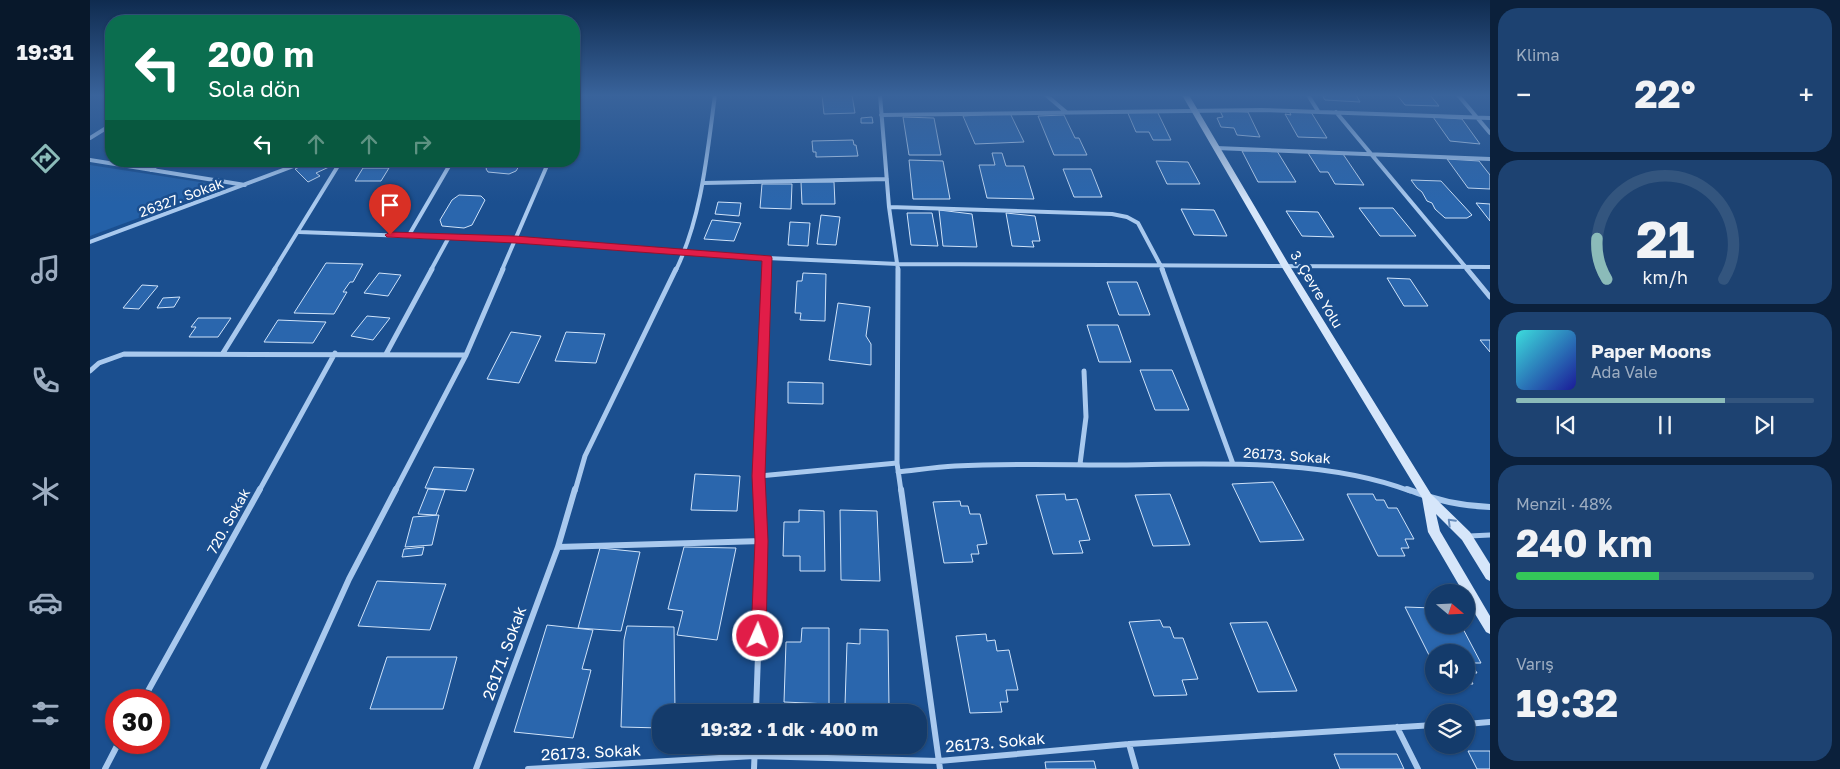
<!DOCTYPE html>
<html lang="tr">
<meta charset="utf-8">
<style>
:root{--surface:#143b6b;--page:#1d4271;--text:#f1f3f6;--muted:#9dadc1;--line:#33557e;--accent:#8bbbb9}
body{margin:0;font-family:"Golos Text",sans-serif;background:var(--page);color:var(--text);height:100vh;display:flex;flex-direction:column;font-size:19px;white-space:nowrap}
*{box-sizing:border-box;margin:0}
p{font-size:16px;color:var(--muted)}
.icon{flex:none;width:28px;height:28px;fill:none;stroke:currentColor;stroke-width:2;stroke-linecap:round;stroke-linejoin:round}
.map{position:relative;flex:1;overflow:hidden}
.sheet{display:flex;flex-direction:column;gap:8px;padding:8px;background:#0b203b;width:350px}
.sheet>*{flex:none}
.banner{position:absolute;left:15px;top:15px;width:475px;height:152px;border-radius:20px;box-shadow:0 1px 4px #0004,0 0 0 1px var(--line);background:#0b6e4f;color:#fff;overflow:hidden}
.needle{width:32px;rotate:109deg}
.buttons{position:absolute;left:1335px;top:584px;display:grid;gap:10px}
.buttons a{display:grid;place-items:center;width:50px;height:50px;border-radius:50%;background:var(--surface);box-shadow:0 1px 4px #0004,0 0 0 1px var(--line);font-size:25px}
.speed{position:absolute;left:15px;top:689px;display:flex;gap:10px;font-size:25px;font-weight:700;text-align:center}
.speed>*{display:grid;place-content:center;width:65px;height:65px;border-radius:50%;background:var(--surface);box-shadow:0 1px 4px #0004,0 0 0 1px var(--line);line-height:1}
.speed .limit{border:8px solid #d22;background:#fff;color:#111}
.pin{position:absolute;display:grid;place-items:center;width:42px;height:42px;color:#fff;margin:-51px -21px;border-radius:50% 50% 50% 0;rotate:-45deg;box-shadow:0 0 5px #0007}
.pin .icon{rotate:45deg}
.me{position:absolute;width:55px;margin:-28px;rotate:2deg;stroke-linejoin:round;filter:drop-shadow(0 0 4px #0008)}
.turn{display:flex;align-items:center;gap:18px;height:105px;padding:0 20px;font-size:22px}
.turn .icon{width:65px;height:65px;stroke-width:2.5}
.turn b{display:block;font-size:35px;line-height:42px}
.lanes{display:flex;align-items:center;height:48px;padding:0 20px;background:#0003;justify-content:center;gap:25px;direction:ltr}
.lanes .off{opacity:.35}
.big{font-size:38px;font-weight:700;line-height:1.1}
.sheet .tile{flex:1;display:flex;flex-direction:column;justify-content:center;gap:8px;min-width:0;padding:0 18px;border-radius:20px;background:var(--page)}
.sheet .dial{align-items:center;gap:0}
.dial svg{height:130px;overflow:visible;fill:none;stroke:var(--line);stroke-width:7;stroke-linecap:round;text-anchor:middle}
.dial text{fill:var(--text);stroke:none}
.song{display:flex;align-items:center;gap:15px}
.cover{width:60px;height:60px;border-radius:8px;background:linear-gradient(135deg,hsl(180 70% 55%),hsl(240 70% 35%))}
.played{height:5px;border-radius:2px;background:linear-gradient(90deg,var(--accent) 70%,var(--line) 70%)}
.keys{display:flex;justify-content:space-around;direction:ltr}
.heat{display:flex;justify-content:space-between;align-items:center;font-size:28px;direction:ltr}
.charge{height:8px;border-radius:4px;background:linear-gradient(90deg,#34c759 48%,var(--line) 0)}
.trip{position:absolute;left:562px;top:704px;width:275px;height:50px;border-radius:20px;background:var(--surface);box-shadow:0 1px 4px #0004,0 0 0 1px var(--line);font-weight:700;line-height:50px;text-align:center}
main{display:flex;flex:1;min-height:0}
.tabs{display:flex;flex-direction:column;width:90px;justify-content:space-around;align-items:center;background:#08182b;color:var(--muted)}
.tabs .icon{width:35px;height:35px}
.tabs .current{color:var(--accent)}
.tabs b{font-size:22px;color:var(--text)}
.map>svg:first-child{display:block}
</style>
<main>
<nav class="tabs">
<b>19:31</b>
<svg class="icon current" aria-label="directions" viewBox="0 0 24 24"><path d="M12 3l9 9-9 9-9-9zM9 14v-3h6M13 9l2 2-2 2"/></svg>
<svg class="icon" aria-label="music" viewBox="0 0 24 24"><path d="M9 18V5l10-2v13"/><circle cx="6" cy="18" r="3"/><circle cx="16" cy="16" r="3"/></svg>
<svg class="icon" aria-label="phone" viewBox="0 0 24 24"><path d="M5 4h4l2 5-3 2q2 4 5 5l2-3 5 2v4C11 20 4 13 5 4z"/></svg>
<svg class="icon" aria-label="climate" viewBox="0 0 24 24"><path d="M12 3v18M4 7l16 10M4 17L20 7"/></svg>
<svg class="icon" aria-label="car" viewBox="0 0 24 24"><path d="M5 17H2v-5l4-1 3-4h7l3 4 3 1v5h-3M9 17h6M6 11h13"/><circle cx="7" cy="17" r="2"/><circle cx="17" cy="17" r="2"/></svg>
<svg class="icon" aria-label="filters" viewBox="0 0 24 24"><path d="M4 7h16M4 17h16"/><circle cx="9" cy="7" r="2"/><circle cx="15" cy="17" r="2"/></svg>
</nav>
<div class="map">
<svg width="1400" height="769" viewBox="0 0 1400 769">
<rect width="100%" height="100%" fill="#1b4f8f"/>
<!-- green -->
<path fill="#2461a8" d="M0 165 116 183 113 194 0 236Z"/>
<!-- building -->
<path fill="#2a66ad" stroke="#cfe3fa" d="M732 95H762L765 113 734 114Z
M1232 95H1266L1270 102 1235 100Z
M1307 95H1340L1349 106 1315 105Z
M1037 111H1067L1081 140H1063L1059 132H1046Z
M1130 111 1158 112 1170 137 1147 135 1144 128 1131 127 1127 118 1133 117Z
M1199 111 1221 112 1237 138 1208 137 1195 114 1201 115Z
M920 113 934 142 885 144 873 116Z
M974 115 985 138H989L997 155H964L948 116Z
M782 117 783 123H771V118Z
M813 117 844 118 851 155H819Z
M1343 117 1372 119 1390 144 1360 141Z
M763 140 764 145H766L768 156 726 157V152H723L722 141Z
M1152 151H1187L1206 182H1168Z
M902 153H912L916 166H934L944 199 897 198 889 165H905Z
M1218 153 1253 154 1274 185 1245 184 1238 172H1230Z
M1357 159 1389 161 1400 175V189L1378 188Z
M819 160 853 161 860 199H823Z
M223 161H240L235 163 239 167 226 173 230 176 218 182 205 169Z
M400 161H432L426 171 419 174 398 172 396 169Z
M1066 161 1098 162 1110 184H1077Z
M273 168H299L291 181H265Z
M973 169H1001L1012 197H984Z
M1321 180 1351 181 1382 215 1377 218H1355L1345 209 1342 203 1337 201 1332 192 1327 188Z
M711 182H744L745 204H712Z
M672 184H702L701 209 670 208Z
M369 195 391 196 395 200 382 225 374 228 352 226 350 220 362 200Z
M628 202 651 203 649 216 625 214Z
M1386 203 1400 204V221Z
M1269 208H1303L1326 236H1290Z
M1091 209 1124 210 1137 236 1104 235Z
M849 210 882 214 887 247 853 246Z
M1196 211 1228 212 1244 237 1212 236Z
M817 213H842L848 246 821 245Z
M916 213 945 216 950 241H942L944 247 922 246Z
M731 215 750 217 746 245 727 244Z
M622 220 651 223 644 241 614 239Z
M700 222 720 223 718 246 698 245Z
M236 263 273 264 263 282H260L253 292H257L244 314 204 313Z
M289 273 311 275 298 296 274 293Z
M713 273 736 274 735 321 710 320 711 313H705L707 281H712Z
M1297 278 1320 279 1338 306H1314Z
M1017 282H1047L1060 315H1029Z
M52 285 68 286 49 309 33 308Z
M90 297 84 307 67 308 73 298Z
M748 303 780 307 776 336 781 344V365L739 360Z
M277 316 300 318 283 340 261 336Z
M108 318H141L128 337H99L106 327H101Z
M188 320 236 322 223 343 174 342Z
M997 325H1028L1041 362H1009Z
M421 332 451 336 429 383 397 379Z
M476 332 515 334 506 363 465 361Z
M1390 340H1400V352Z
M1050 370H1082L1099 410H1065Z
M698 382 733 383V404L698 403Z
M344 467 384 469 376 491 335 488Z
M605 474 650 476 647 511 601 510Z
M1183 482 1214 540 1170 542 1142 484Z
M338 489 355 490 346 515 328 514Z
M975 494 976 500 987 499 1000 540 989 541 993 553 963 554 946 495Z
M1080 494 1100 545 1063 546 1045 495Z
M1257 494H1283L1286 500H1294L1298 508H1307L1324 539H1315L1319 548H1311L1315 556H1288Z
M870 501 871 506H878L880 514H890L897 544 887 545 889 554H881L883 562 854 563 843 502Z
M709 510 734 511 735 571H710V556H693L694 522H709Z
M750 510 787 511 790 581 751 580Z
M349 515 342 545 315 547 323 517Z
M334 547 332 555 312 557 314 549Z
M594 547 646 548 627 640 587 635 593 611 578 609Z
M510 548 550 552 531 631 488 628Z
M287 581 356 584 340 630 268 626Z
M1315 607 1343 608 1344 625H1371L1391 663H1381L1387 673H1377L1383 684H1376V652H1344V665Z
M1070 620 1073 627H1080L1084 638H1093L1108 679 1092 680 1097 695 1064 696 1039 622Z
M1177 622 1207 691 1168 692 1140 623Z
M457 625 503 630 492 669 501 670 483 738 424 732Z
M537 626 584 627 585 712H571V728L531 727 534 640Z
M712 628H739V704L694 702 696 642H711Z
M770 629 798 630 799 708 755 705 757 643 770 644Z
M896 634 897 641 905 640 907 651 919 650 928 690H916L918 702H910L912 712 880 713 866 636Z
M297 657H367L353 709H280Z
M1378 751H1400V769H1387Z
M1244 754H1307L1314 769H1250Z
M1004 761 1006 769H956L955 762Z"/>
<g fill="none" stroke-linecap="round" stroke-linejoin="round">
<!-- lane -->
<path stroke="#a9c9ee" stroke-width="5" d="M1379 536 1400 535"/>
<!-- street-far2 -->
<path stroke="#a9c9ee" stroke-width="4" d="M790 95 799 207 808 270
M956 95 976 112
M1218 95 1228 111
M1368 95 1400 133
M484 104 488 95
M1246 112 1378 270
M791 115 1172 110 1400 118
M0 138 21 125
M1126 148 1400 159
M0 160 155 185
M61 170 73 161
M613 183 797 179
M799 207 1022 214 1037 217 1048 223 1073 270
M209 232 425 240 677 258 808 264 1400 267
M319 235 362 161
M0 242 217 161
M184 270 251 161
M341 270 359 237
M412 270 459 161
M586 270C612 216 617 154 625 95
M677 270V258"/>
<!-- street-far1 -->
<path stroke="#a9c9ee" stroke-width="5" d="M808 269 807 463 811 491
M1072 269 1143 464
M1377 269 1400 297
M133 353 185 269
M296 354 342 269
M0 371 9 363 34 354 376 355
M990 464 996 417 994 371
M808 472C827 470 846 467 865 466 920 463 976 465 1031 465 1123 464 1233 458 1320 491
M669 476 807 463
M169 491 245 353
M305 491 376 355 413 269
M485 491 495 456 586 269
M670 491 677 269"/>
<!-- street -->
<path stroke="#a9c9ee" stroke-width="6" d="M811 489 850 769
M1317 489C1344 500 1371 506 1400 507
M468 547 672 541
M53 700 170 489
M666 712 672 541 670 489
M1376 724 1400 722
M1307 727 1328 769
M1039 744 1046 769
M15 769 29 742
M173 769 259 579 306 489
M386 769 468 547 485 489
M438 769 664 756 849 761 1039 744 1344 725
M664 769 665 745"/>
<!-- secondary -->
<path fill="#d6e6fa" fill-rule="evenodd" d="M1092 95H1099L1198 263 1341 494 1380 532 1400 564V581L1396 579 1372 540 1346 514 1350 531 1400 616V634L1396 632 1376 599V592H1373L1338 532 1332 498 1190 264Z"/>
</g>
<!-- one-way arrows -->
<defs><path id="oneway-chevron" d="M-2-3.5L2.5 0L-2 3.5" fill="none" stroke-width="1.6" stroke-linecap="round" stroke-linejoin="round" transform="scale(1.25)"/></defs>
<use stroke="#668bba" href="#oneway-chevron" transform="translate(1361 522) rotate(-135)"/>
<!-- sky -->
<linearGradient id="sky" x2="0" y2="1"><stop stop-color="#0f2b4f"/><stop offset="0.47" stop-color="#39639b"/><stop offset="1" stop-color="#39639b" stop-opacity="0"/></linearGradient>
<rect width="1400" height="203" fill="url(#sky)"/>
<!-- route -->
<path fill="#e11d48" stroke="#92132f" d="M300 232 425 236 681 256 682 258 675 476 678 541 676 636 674 641 668 643 663 641 661 636 665 541 662 476 672 261 425 243 297 237 295 235Z"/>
<g text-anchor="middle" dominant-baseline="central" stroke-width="5" stroke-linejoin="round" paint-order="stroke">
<!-- street labels -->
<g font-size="14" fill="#fff" stroke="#1b4f8f">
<text transform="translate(91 197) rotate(-20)">26327. Sokak</text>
<text transform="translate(1227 289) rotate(59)">3. Çevre Yolu</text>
<text transform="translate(1197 455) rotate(4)">26173. Sokak</text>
<text transform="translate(138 521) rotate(-61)">720. Sokak</text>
</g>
<!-- near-street labels -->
<g font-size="16" fill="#fff" stroke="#1b4f8f">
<text transform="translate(414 653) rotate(-70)">26171. Sokak</text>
<text transform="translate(905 742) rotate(-5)">26173. Sokak</text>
<text transform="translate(501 752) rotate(-3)">26173. Sokak</text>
</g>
</g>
</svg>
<div class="buttons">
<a><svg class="needle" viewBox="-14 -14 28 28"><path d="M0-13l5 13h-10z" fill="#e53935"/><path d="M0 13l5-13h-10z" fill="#9dadc1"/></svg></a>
<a><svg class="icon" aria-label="sound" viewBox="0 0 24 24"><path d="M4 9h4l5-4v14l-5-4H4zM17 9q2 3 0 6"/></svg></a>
<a><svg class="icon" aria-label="layers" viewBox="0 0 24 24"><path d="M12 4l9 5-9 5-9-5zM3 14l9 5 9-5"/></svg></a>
</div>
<div class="speed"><div class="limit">30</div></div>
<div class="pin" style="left:300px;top:235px;background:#d93025"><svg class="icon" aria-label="arrive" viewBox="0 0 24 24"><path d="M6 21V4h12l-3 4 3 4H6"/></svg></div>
<svg class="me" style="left:668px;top:636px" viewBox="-20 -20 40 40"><circle r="17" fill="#e11d48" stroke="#fff" stroke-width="3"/><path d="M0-11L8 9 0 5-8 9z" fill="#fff"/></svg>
<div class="trip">19:32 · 1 dk · 400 m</div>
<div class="banner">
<div class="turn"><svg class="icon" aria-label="left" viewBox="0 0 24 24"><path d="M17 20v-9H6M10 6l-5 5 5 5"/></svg><div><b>200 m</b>Sola dön</div></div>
<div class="lanes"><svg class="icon" aria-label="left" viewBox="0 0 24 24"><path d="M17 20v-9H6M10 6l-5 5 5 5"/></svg><svg class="icon off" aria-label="ahead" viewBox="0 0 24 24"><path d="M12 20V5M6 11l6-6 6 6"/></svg><svg class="icon off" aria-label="ahead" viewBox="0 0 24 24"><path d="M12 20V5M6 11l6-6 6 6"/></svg><svg class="icon off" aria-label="right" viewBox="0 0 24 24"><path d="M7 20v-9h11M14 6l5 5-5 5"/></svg></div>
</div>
</div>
<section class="sheet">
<div class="tile"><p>Klima</p>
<div class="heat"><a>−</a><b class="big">22°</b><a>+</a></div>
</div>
<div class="tile dial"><svg viewBox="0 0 100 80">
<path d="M14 69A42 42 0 1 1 86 69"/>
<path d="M14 69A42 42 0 0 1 8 44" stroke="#8bbbb9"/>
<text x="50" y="56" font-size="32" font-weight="700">21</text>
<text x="50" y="72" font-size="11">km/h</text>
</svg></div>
<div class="tile">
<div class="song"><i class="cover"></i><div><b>Paper Moons</b><p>Ada Vale</p></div></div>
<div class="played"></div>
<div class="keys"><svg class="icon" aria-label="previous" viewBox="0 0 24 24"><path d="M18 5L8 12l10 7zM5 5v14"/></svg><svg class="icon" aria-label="pause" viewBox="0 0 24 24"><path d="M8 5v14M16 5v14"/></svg><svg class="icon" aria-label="next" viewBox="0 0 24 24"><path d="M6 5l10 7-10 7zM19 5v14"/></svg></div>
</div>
<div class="tile"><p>Menzil · 48%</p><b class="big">240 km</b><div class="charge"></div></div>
<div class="tile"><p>Varış</p><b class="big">19:32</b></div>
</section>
</main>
